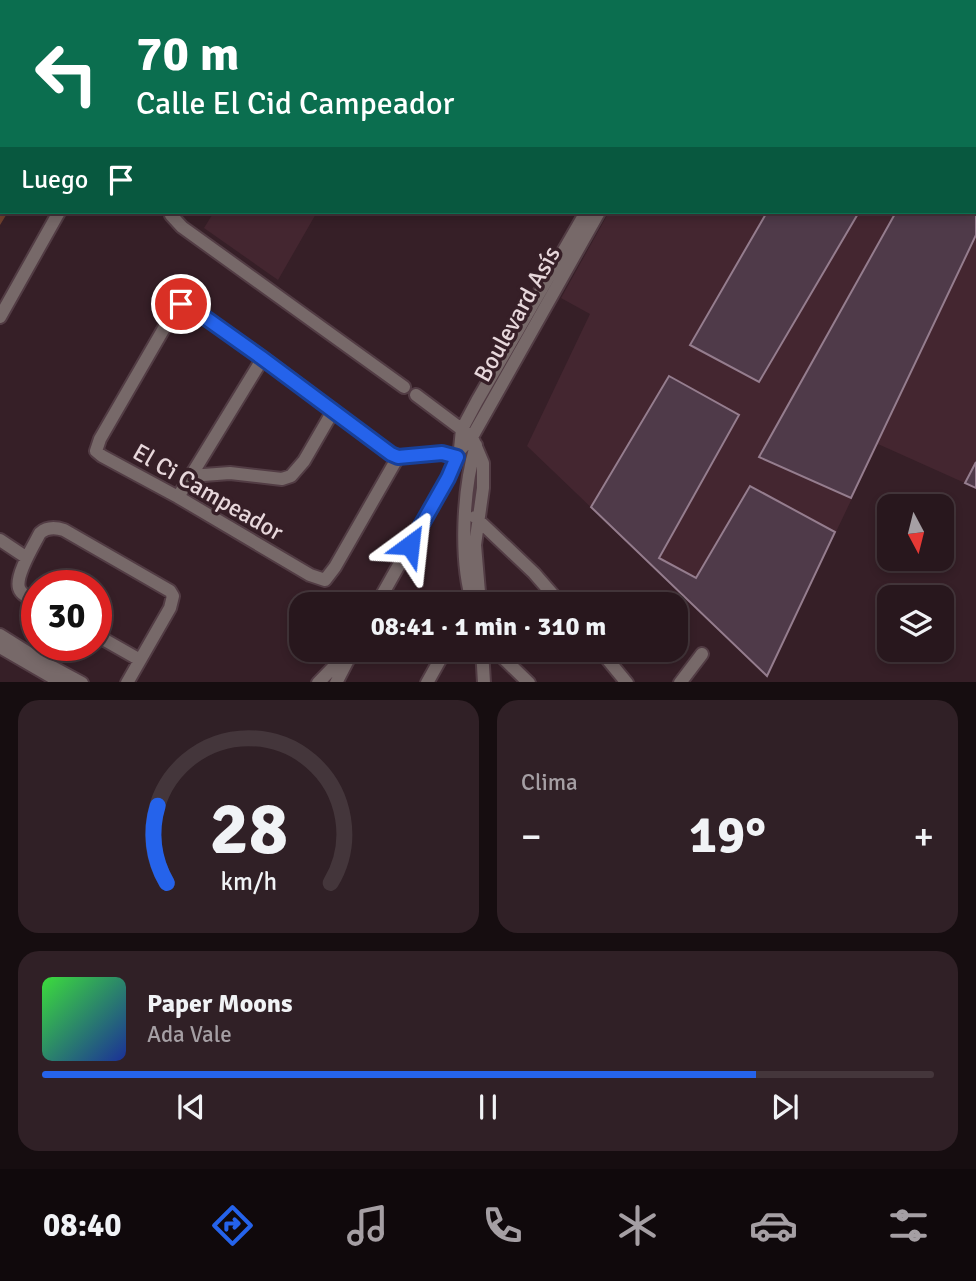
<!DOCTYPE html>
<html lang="es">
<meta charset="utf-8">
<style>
:root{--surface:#28171d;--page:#302026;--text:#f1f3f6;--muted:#a59fa4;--line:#44363b;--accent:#2563eb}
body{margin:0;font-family:Signika,sans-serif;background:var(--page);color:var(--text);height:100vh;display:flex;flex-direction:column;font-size:26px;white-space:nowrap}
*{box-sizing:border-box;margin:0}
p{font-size:23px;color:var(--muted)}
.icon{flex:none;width:38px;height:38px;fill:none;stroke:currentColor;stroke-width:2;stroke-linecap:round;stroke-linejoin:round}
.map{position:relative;height:682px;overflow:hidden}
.panel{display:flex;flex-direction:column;gap:18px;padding:18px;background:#160d10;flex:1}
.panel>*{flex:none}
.banner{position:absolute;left:0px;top:0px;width:976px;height:214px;box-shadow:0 4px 10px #0003,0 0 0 2px var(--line);background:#0b6e4f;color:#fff;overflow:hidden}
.needle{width:46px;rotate:173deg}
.fabs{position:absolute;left:877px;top:494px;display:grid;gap:14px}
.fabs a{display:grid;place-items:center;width:77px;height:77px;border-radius:14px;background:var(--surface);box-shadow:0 4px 10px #0003,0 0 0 2px var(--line);font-size:35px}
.speed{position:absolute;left:21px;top:570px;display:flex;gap:14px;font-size:35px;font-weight:700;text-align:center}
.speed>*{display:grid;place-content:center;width:91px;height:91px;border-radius:50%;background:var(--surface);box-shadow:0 4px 10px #0003,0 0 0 2px var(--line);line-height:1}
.speed .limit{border:10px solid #d22;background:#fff;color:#111}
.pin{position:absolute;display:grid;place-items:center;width:60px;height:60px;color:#fff;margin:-30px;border:4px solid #fff;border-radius:50%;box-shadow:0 2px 7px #0007}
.me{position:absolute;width:77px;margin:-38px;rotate:30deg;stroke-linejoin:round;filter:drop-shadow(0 0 5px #0008)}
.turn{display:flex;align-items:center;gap:24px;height:147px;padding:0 21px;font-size:32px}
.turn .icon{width:91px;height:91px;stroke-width:2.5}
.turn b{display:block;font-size:49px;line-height:60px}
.then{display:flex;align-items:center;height:66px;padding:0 21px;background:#0003;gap:14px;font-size:26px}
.big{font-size:52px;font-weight:700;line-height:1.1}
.panel .widget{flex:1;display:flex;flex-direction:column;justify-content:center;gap:10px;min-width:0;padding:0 24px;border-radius:21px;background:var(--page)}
.panel .dial{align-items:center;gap:0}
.dial svg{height:182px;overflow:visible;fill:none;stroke:var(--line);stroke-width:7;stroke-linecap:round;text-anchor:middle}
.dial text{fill:var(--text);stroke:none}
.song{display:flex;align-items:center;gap:21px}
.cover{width:84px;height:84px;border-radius:10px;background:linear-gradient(135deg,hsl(120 70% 55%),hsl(230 70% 35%))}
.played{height:7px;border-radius:4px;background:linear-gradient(90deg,var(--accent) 80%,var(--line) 80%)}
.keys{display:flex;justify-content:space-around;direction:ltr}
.heat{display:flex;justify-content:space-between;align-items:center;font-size:38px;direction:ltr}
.panel .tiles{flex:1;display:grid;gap:18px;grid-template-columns:1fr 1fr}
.widget:last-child{grid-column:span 2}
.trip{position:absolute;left:289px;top:592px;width:399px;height:70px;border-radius:21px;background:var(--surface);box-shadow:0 4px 10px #0003,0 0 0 2px var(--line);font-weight:700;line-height:70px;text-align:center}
.dock{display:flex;height:112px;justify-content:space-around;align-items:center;background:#10090c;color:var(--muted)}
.dock .icon{width:49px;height:49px}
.dock .current{color:var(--accent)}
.dock b{font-size:32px;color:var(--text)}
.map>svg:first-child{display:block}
</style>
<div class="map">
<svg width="976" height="683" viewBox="0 0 976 683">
<rect width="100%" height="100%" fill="#361f27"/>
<!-- built -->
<path fill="#442630" d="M341 0H637L636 2H340Z
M729 0H976V488L878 444 767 676 527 446 590 314 561 298 609 212H975V2H728Z
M214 212H317L278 280 204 228Z"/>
<!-- green -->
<path fill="#6f402d" d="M0 0H196L195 2H2V212H8L0 225Z"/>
<!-- building -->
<path fill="#4f3a49" stroke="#957d8e" stroke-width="2" d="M876 0H976V10L975 12V2H875Z
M976 69V235L851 498 759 457 896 212H975V71Z
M767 212H859L759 382 690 345Z
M669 376 739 415 659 558 696 578 750 486 835 532 767 676 591 507Z
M976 462V488L965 483Z"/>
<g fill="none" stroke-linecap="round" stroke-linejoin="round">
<defs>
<path id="minor" d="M252 2 253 0
M315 2 317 0
M706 2 707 0
M717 2 718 0
M172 212 171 215 182 227 404 387
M0 317 59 212
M416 395 472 437 483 463V488L475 545 480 604
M461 449 472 437 599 212
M398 457 335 567 325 580 310 575 178 497 102 456 96 451 100 439 170 318 181 304 196 311 263 358 391 454 398 457 442 453 457 457
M190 476 230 473 282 479 291 476 304 461 333 411
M178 497 263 358
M475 517 534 573 561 604
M0 540 27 558
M37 602C31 599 21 595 19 588 15 575 34 545 40 533 47 527 55 527 64 530L170 591 173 596 170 608 127 683
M377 604 448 478 460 449 462 429 477 401 586 212
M473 604C459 560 463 489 476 445
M0 635 43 662 82 683
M96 635 140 660
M0 647 62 683
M482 649 484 683
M494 649 529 683
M599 649 627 683
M318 683 351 649
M336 683 352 652
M427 683 446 649
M680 683 702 654"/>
</defs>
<!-- minor casing -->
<use href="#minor" stroke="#523c44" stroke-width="16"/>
<!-- minor -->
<use href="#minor" stroke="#776969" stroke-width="12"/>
</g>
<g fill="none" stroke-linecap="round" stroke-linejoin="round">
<defs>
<path id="route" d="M181 304 196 311 262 358 391 454 398 457 442 453 457 457 448 478 410 545"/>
</defs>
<!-- route casing -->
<use href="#route" stroke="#184099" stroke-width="18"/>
<!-- route -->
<use href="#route" stroke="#2563eb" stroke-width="12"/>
</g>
<g text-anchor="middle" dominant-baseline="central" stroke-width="7" stroke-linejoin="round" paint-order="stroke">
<!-- street labels -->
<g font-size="24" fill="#e7d7db" stroke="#361f27">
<text transform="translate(517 314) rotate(-61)">Boulevard Asís</text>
<text transform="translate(208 492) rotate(30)">El Ci Campeador</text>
</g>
</g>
</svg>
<div class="fabs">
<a><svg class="needle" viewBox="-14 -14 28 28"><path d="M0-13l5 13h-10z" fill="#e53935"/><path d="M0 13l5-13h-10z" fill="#a59fa4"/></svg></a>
<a><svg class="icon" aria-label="layers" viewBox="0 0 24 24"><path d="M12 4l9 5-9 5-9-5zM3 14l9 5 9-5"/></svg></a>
</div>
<div class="speed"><div class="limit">30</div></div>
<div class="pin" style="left:181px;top:304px;background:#d93025"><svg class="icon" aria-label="arrive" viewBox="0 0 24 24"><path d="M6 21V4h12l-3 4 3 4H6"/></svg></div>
<svg class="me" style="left:410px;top:545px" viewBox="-20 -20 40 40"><path d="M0-17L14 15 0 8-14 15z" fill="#2563eb" stroke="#fff" stroke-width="4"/></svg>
<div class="trip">08:41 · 1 min · 310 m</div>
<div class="banner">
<div class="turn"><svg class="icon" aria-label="left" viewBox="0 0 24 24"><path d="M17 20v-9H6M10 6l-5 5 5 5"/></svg><div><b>70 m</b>Calle El Cid Campeador</div></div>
<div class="then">Luego<svg class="icon" aria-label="arrive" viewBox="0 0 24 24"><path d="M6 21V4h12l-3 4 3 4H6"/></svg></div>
</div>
</div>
<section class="panel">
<div class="tiles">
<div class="widget dial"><svg viewBox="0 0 100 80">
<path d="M14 69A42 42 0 1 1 86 69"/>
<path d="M14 69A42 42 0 0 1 10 35" stroke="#2563eb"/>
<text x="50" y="56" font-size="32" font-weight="700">28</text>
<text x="50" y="72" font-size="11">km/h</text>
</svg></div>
<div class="widget"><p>Clima</p>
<div class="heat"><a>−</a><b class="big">19°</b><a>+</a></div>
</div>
<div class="widget">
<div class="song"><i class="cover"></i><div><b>Paper Moons</b><p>Ada Vale</p></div></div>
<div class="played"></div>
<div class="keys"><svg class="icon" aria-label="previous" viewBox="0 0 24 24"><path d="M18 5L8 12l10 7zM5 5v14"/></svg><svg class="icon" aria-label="pause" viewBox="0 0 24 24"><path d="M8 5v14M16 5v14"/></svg><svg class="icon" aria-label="next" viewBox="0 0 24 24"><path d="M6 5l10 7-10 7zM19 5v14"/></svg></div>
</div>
</div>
</section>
<nav class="dock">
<b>08:40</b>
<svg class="icon current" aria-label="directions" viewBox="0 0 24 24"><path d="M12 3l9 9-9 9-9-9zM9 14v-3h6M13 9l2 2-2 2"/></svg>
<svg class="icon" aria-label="music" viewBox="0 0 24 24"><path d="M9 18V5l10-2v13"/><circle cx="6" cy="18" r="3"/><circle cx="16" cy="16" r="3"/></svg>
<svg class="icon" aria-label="phone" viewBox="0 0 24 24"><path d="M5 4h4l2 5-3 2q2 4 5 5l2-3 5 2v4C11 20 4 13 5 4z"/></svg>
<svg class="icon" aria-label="climate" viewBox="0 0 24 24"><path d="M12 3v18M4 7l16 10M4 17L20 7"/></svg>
<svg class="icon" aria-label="car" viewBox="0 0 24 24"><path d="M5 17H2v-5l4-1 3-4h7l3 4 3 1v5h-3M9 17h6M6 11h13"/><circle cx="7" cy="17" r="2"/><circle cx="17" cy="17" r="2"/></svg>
<svg class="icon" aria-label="filters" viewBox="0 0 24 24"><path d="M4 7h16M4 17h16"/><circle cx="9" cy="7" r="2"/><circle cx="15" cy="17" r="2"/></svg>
</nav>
